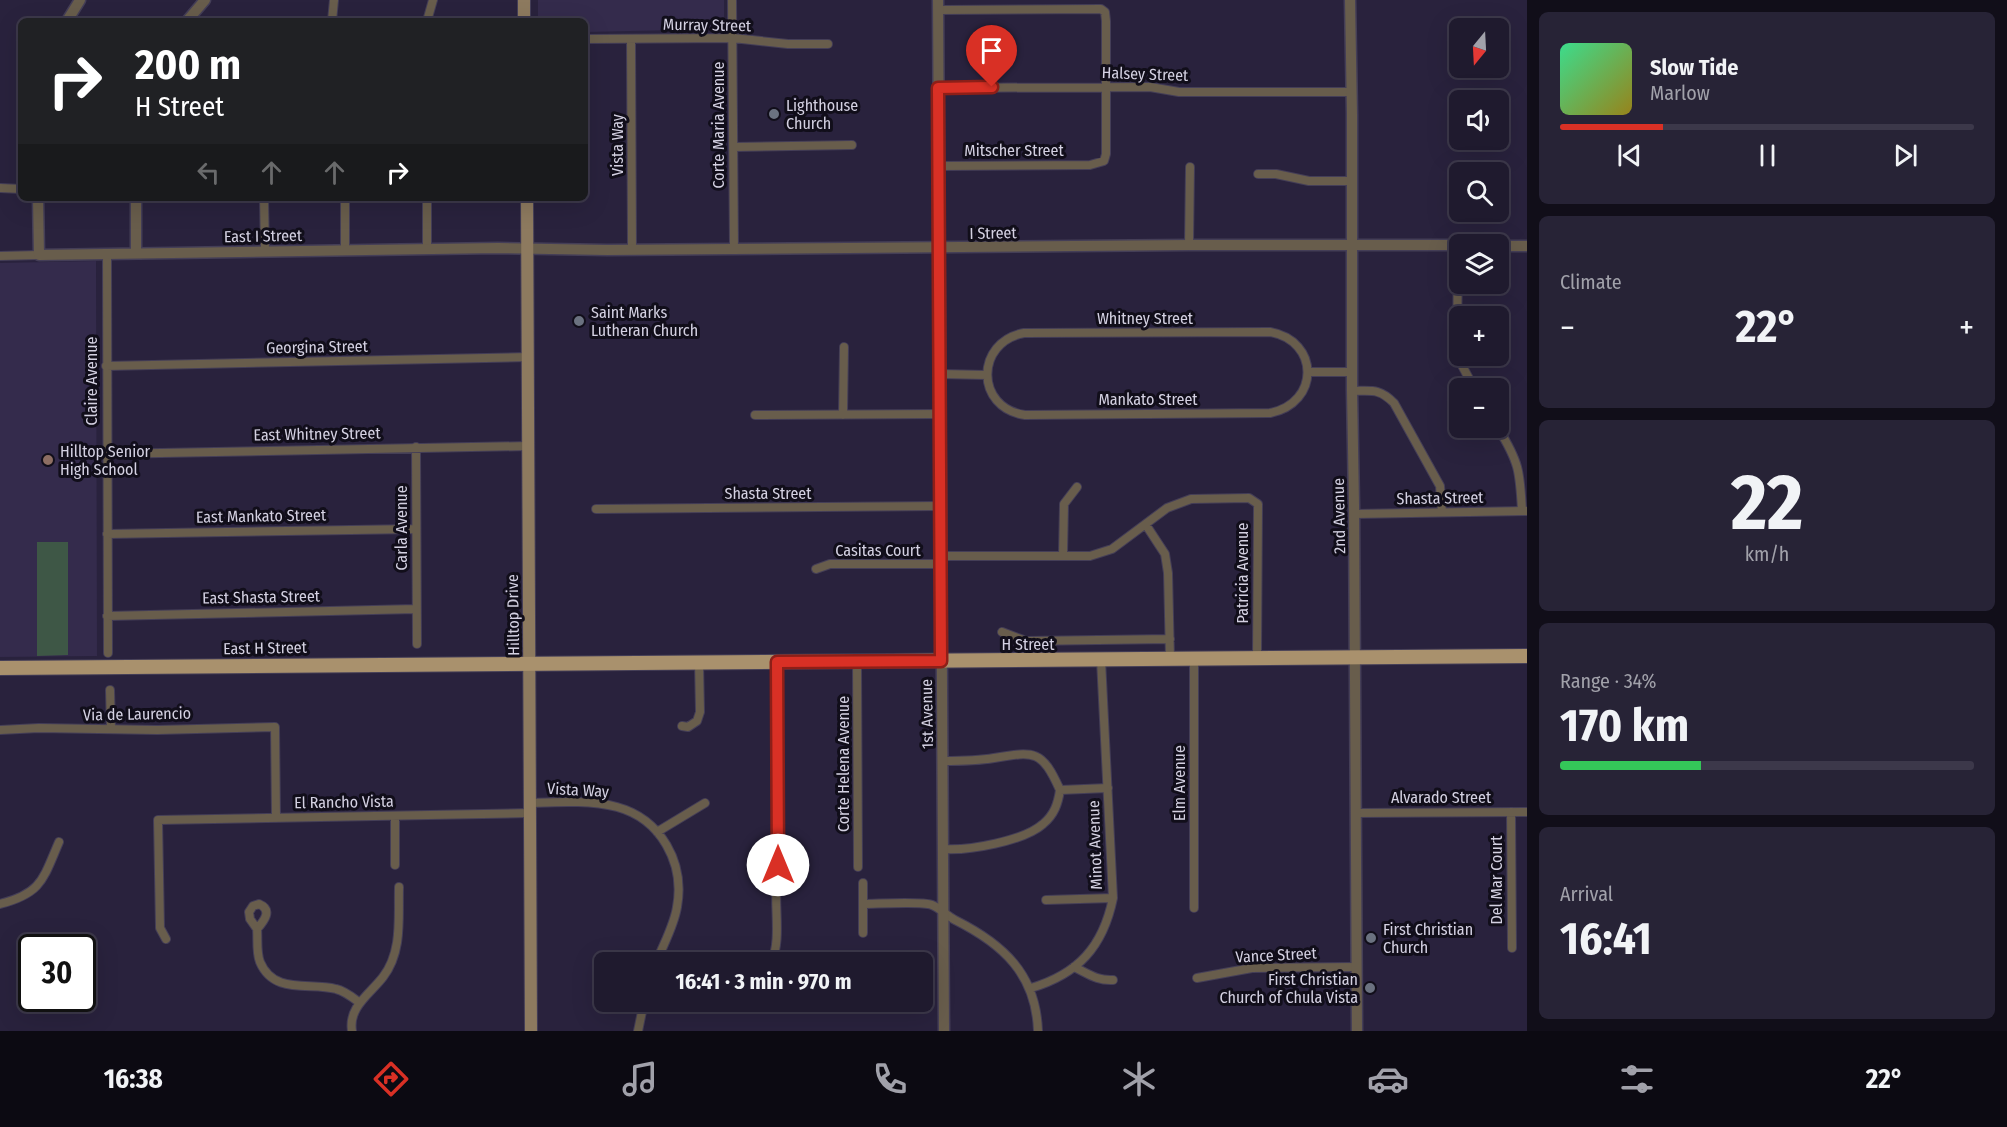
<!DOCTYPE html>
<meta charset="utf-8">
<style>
:root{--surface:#1f1a2e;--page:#272336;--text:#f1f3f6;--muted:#a1a1aa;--line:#3c384a;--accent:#d93025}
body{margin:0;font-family:"Fira Sans Condensed",sans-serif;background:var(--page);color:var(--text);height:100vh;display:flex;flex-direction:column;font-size:22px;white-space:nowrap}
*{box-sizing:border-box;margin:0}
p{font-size:20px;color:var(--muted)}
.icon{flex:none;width:33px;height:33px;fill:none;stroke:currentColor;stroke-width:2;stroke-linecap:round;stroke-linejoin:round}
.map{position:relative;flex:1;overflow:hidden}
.panel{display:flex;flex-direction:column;gap:12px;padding:12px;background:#110e19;width:480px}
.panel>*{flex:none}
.guide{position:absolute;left:18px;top:18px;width:570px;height:183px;border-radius:9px;box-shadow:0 6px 24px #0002,0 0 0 2px var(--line);background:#202124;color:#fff;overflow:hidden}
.needle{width:39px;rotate:198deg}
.fabs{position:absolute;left:1449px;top:18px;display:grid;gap:12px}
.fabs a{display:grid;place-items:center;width:60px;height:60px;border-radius:9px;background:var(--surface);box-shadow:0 6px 24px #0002,0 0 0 2px var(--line);font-size:30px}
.speed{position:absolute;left:18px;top:934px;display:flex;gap:12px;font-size:30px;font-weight:700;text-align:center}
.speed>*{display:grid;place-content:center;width:78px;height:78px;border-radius:50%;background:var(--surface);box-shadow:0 6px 24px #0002,0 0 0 2px var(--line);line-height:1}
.speed .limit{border:3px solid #111;border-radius:9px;background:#fff;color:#111}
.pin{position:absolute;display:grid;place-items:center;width:51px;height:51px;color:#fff;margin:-62px -26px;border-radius:50% 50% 50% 0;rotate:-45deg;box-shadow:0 0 6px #0007}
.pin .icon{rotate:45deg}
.me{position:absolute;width:66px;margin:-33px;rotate:0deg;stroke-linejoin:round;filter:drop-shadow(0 0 4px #0008)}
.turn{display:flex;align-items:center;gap:21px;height:126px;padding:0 18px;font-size:27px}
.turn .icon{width:78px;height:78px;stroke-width:2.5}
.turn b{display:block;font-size:42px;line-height:51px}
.lanes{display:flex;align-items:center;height:57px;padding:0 18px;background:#0003;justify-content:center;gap:30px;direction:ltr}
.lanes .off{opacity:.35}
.big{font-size:45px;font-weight:700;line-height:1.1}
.panel .card{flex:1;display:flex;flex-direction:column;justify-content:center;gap:9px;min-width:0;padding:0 21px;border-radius:9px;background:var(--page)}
.panel .dial{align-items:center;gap:0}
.dial b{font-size:78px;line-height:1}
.song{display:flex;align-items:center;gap:18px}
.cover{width:72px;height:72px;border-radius:9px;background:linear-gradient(135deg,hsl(150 70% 55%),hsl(50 70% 35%))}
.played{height:6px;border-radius:3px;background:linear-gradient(90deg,var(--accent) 25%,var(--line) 25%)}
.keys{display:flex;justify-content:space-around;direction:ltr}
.heat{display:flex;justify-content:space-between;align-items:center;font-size:33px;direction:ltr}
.charge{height:9px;border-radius:4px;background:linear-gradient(90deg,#34c759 34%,var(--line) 0)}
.trip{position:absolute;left:594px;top:952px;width:339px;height:60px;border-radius:9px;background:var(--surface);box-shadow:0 6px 24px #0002,0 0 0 2px var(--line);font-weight:700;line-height:60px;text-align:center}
.tab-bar{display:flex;height:96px;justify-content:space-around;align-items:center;background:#0c0a12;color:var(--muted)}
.tab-bar .icon{width:42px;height:42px}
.tab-bar .current{color:var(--accent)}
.tab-bar b{font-size:27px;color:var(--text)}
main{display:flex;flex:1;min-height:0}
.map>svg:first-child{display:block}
</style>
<main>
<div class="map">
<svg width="1527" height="1031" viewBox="0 0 1527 1031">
<rect width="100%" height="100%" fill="#29223d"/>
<!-- built -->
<path fill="#342b4c" d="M538 0H724V29L585 32V21H538Z
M96 261 97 656 0 657V263Z"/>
<!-- green -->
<path fill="#3e5746" d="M37 542H68V655L37 656Z"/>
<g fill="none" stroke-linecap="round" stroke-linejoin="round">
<defs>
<path id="minor" d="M732 0 734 249
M938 10 1101 9 1105 12 1106 21V154L1104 161 1090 165 939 166
M332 21 334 0
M427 21 433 0
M585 39 733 38 788 44H828
M631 40 632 250
M938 88 1150 87 1179 92H1351
M734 147 852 145
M1258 174H1276L1309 181H1351
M0 188 21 189
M264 198 265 251
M345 198V250
M427 198V249
M1189 245 1190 167
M1458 245 1457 356 1474 388
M107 253 108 653
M0 256 39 255
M1270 332C1320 341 1320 403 1270 413L1025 415C975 408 975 342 1024 333Z
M106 366 529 357
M1308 372H1353
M940 374 987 375
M1352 391C1372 391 1379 388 1394 403L1440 486 1442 512
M755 415 940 414
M843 415 844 347
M1498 428C1519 462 1520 471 1522 511
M416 447 417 644
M106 454 529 446
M596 509 941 506
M1354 514 1527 511
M1146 525 1165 554 1168 573 1170 659
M107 534 415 529
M941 556H1090L1112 549 1167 508 1191 499 1249 498 1258 504 1257 658
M1063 556 1064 504 1077 487
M816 569 830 564H940
M107 616 416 609
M1002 632 1026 641 1170 639
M1194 659V908
M857 661 858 867
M110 690 111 729
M682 726 688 727 697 721 700 712 699 662
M0 730 39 728 157 730 275 727 276 818
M942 761C959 761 977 761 994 758 1035 751 1042 750 1060 790
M1060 790 1108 788
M530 803C558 802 590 800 617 807 661 819 685 863 677 907 674 926 663 945 656 963
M1511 812 1512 948
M1355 813 1527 812
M395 816V865
M657 832 705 803
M943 849C968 851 1024 841 1043 824 1054 815 1058 804 1060 790
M1046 900 1113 898
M0 904C42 893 43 879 59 842
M863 904C877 904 922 901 932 905 940 908 947 916 955 920 1003 944 1036 974 1038 1031
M257 929 250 919 249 912 253 906 259 904C273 910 264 921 257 929 258 939 256 952 260 962 274 995 309 982 336 989 345 991 352 997 360 1003
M863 933V883
M166 939 160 928 158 820 530 813
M771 963C783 938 772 900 778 872L777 662
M1074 967C1089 974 1097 981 1113 980
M1197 978 1252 968 1357 967
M1031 988C1078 974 1103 947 1113 898L1101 660
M352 1031C348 1007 370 994 383 977 403 951 398 917 399 887
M638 1031 644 1002"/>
<path id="tertiary" d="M938 0 944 1031
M1350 0 1352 114V391L1354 504 1357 1031
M67 21 80 0
M187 21 205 0
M38 198 39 255 498 248 607 250 1189 245H1460
M136 198V253
M1498 246H1527"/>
<path id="secondary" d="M524 0V21
M527 198 531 1031"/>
<path id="primary" d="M0 668 1527 656"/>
</defs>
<!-- minor casing -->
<use href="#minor" stroke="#443e57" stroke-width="10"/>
<!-- tertiary casing -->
<use href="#tertiary" stroke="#443e57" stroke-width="13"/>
<!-- secondary casing -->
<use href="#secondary" stroke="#443e57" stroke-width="14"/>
<!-- primary casing -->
<use href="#primary" stroke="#443e57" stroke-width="16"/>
<!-- minor -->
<use href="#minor" stroke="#685d4c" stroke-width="8"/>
<!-- tertiary -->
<use href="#tertiary" stroke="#685d4c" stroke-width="10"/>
<!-- secondary -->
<use href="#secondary" stroke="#8d7a5f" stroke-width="12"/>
<!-- primary -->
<use href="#primary" stroke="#a9916d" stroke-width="14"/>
</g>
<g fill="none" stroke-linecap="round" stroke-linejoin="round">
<defs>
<path id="route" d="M778 865 777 662 941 661 938 88 992 87"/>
</defs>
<!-- route casing -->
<use href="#route" stroke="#8d1f18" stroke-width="15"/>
<!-- route -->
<use href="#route" stroke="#d93025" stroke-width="10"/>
</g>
<!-- markers -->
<g fill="#6b7280" stroke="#110e1a" stroke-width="2">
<circle cx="774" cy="114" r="6"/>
<circle cx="579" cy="321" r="6"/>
<circle cx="1371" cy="938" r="6"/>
<circle cx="1370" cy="988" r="6"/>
</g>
<circle fill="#8d6e63" stroke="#110e1a" stroke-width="2" cx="48" cy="460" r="6"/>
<g text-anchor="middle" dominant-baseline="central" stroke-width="6" stroke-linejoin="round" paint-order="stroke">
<!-- street labels -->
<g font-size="16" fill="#d4d1e2" stroke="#110e1a">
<text transform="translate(707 25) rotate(1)">Murray Street</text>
<text transform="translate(1145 74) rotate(2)">Halsey Street</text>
<text transform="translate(718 125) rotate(-90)">Corte Maria Avenue</text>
<text transform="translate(617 145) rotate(-90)">Vista Way</text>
<text x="1014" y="150">Mitscher Street</text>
<text transform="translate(993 233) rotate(-1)">I Street</text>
<text transform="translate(263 236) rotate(-1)">East I Street</text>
<text x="1145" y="318">Whitney Street</text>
<text transform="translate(317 347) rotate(-1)">Georgina Street</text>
<text transform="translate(91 381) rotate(-90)">Claire Avenue</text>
<text x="1148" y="399">Mankato Street</text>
<text transform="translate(317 434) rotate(-1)">East Whitney Street</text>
<text x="768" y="493">Shasta Street</text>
<text transform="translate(1440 498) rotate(-1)">Shasta Street</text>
<text transform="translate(261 516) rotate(-1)">East Mankato Street</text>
<text transform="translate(1339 516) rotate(-91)">2nd Avenue</text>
<text transform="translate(401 528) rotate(-90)">Carla Avenue</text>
<text x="878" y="550">Casitas Court</text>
<text transform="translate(1242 573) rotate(-90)">Patricia Avenue</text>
<text transform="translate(261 597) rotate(-1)">East Shasta Street</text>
<text transform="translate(513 615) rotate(-91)">Hilltop Drive</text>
<text x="1028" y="644">H Street</text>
<text transform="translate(265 648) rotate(-1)">East H Street</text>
<text transform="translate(137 714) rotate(-1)">Via de Laurencio</text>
<text transform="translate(927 714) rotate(-91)">1st Avenue</text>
<text transform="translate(843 764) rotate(-90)">Corte Helena Avenue</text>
<text transform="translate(1179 783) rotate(-90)">Elm Avenue</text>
<text transform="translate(578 790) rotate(3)">Vista Way</text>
<text x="1441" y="797">Alvarado Street</text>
<text transform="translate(344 802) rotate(-1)">El Rancho Vista</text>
<text transform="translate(1095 845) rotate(-92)">Minot Avenue</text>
<text transform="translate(1496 880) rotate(-90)">Del Mar Court</text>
<text transform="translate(1276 955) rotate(-3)">Vance Street</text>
</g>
<!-- poi labels -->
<g font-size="16" fill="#d4d1e2" stroke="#110e1a" text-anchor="start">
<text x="786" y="105">Lighthouse<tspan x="786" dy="18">Church</tspan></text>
<text x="591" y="312">Saint Marks<tspan x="591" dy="18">Lutheran Church</tspan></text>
<text x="60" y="451">Hilltop Senior<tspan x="60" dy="18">High School</tspan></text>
<text x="1383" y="929">First Christian<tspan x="1383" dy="18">Church</tspan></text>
<text x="1358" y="979" text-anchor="end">First Christian<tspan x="1358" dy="18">Church of Chula Vista</tspan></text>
</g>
</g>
</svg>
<div class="fabs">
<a><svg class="needle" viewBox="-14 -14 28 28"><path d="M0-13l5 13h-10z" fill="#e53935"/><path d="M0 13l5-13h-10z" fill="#a1a1aa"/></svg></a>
<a><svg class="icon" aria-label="sound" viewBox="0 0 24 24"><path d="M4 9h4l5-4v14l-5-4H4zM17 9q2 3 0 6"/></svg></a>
<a><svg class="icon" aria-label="search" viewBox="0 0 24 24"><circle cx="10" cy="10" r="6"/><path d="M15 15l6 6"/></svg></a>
<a><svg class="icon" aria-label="layers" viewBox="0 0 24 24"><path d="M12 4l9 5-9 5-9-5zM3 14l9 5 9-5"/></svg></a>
<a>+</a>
<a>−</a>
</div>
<div class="speed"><div class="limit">30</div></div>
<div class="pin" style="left:992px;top:87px;background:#d93025"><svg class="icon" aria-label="arrive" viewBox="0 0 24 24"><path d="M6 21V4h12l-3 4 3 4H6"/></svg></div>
<svg class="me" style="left:778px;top:865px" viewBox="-20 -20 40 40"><circle r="19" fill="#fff"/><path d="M0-13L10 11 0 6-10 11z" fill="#d93025"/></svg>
<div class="trip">16:41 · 3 min · 970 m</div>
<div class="guide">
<div class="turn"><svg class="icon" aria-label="right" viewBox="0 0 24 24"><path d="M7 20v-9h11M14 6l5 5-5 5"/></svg><div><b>200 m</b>H Street</div></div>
<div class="lanes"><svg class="icon off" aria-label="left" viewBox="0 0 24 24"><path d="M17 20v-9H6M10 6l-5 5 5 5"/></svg><svg class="icon off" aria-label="ahead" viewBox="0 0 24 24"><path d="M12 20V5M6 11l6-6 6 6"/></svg><svg class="icon off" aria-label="ahead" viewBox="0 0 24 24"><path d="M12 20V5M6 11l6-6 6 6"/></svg><svg class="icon" aria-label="right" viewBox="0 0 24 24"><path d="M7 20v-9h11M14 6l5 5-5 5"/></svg></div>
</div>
</div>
<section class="panel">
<div class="card">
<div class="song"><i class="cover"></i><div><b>Slow Tide</b><p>Marlow</p></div></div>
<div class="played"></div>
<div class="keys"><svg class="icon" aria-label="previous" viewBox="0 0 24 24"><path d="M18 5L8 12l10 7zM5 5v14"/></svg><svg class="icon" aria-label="pause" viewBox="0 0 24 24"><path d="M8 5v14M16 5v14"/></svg><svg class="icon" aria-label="next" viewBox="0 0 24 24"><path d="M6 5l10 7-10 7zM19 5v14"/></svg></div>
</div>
<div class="card"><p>Climate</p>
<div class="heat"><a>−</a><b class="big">22°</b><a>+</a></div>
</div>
<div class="card dial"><b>22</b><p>km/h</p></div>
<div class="card"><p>Range · 34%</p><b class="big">170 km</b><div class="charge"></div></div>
<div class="card"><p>Arrival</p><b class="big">16:41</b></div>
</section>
</main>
<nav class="tab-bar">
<b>16:38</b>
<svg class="icon current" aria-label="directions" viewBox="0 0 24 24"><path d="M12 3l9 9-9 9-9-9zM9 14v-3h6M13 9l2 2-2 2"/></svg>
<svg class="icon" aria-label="music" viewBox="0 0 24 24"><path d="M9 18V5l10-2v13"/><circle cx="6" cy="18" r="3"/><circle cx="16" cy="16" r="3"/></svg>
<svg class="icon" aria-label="phone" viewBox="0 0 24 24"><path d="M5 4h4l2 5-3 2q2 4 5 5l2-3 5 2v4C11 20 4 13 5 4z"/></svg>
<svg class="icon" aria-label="climate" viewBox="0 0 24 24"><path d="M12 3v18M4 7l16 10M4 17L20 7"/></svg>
<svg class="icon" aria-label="car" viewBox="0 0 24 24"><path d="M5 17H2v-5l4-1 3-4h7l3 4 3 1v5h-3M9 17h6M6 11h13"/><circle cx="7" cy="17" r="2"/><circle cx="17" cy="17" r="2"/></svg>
<svg class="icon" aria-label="filters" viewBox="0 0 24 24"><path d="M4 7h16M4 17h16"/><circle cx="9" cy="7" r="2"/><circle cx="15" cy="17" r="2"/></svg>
<b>22°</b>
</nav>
